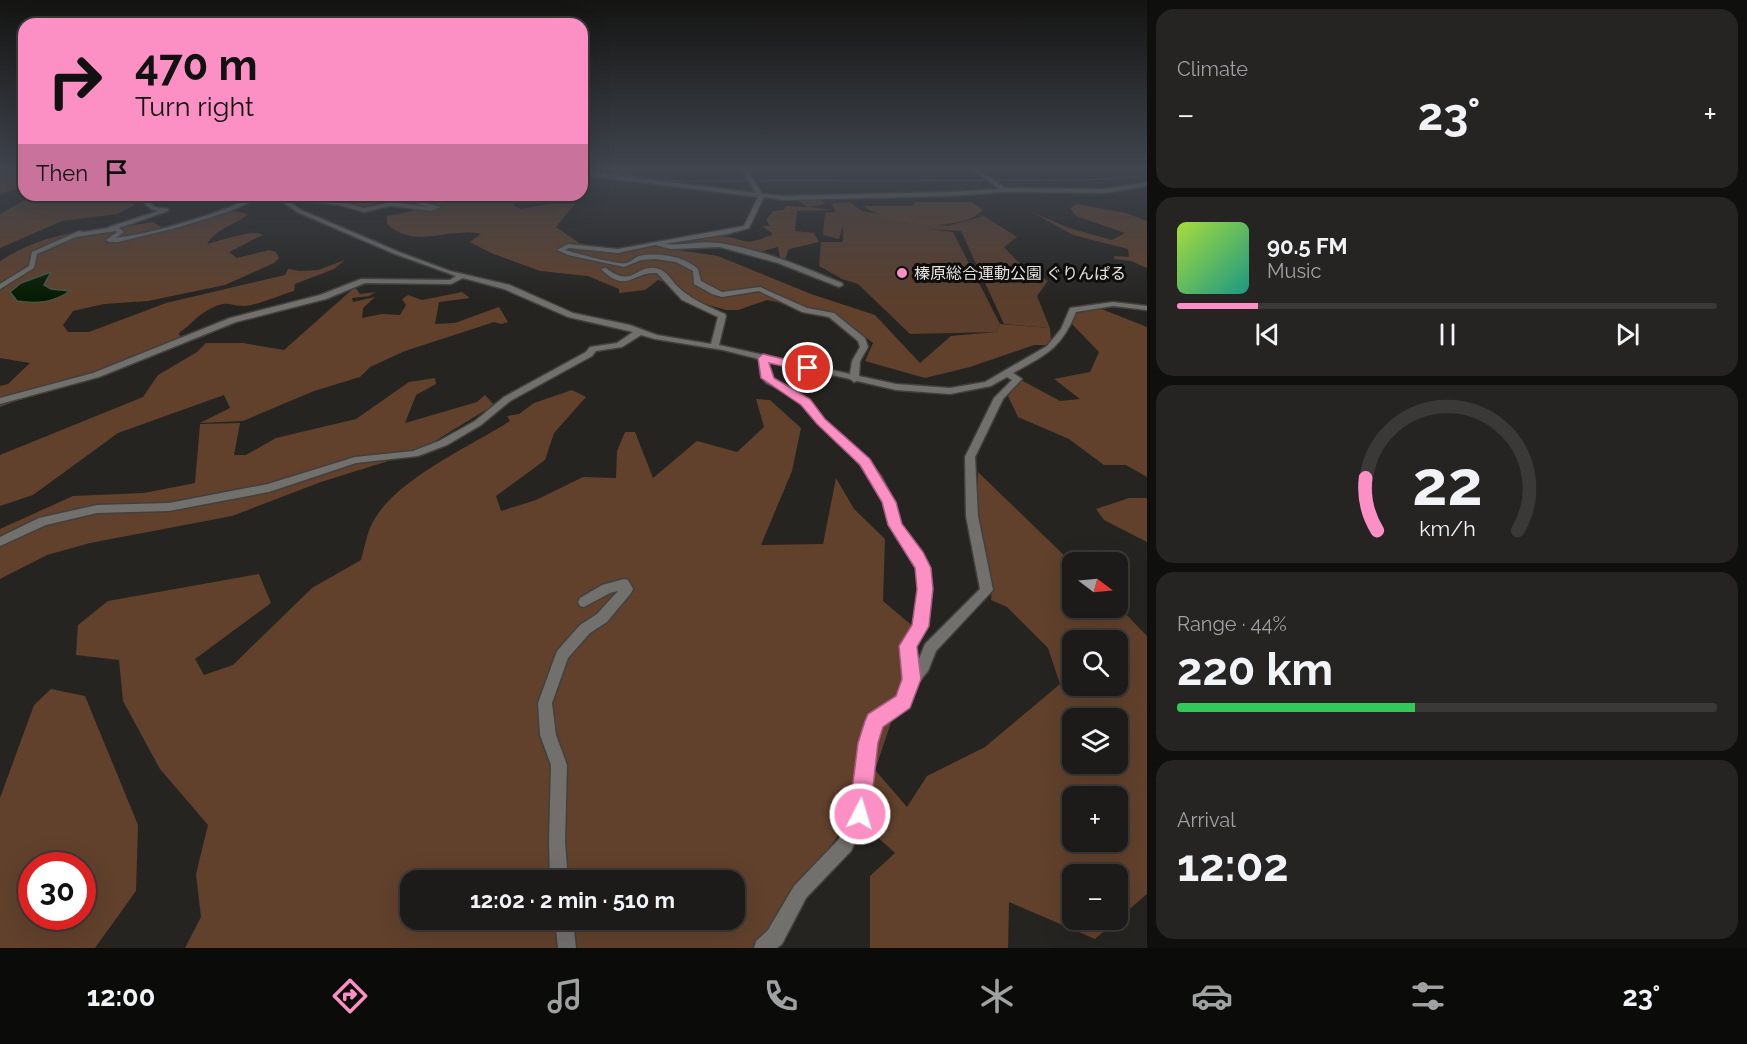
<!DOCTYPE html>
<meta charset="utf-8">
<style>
:root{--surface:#1c1b19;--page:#252422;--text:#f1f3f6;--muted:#a0a1a2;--line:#3a3938;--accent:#fc8fc3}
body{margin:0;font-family:Raleway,"Noto Sans JP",sans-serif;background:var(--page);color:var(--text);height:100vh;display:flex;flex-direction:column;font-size:22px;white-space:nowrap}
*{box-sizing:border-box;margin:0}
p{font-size:20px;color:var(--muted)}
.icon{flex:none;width:33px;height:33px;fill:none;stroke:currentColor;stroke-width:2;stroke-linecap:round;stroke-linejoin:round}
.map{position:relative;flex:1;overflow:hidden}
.drawer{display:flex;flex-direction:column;gap:9px;padding:9px;background:#0f0f0e;width:600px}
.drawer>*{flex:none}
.banner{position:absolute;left:18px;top:18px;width:570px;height:183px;border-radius:18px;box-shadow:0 6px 24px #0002,0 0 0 2px var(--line);background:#fc8fc3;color:#111;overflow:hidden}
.needle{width:39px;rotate:106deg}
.buttons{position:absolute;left:1062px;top:552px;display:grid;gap:12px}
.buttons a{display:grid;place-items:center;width:66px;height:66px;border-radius:12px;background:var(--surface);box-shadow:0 6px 24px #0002,0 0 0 2px var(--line);font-size:30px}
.speed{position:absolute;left:18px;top:852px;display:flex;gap:12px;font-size:30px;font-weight:700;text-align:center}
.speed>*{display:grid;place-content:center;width:78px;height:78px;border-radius:50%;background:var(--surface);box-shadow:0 6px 24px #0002,0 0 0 2px var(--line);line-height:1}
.speed .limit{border:9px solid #d22;background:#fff;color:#111}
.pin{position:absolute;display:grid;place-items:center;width:51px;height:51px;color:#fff;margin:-26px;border:3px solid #fff;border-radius:50%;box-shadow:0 2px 6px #0007}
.me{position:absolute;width:66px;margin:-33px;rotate:5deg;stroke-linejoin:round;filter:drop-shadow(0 0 4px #0008)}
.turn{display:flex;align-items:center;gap:21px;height:126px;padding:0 18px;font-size:27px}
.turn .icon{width:78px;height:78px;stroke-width:2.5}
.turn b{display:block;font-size:42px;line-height:51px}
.then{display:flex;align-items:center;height:57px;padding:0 18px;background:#0003;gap:12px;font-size:22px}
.big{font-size:45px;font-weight:700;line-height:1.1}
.drawer .card{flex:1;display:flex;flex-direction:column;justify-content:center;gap:9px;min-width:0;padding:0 21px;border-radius:18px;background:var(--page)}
.drawer .dial{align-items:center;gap:0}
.dial svg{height:156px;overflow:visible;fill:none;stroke:var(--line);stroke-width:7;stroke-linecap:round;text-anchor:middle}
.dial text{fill:var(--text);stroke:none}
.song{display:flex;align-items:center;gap:18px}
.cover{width:72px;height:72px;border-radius:9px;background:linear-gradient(135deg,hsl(80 70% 55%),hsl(170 70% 35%))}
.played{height:6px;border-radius:3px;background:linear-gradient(90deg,var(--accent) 15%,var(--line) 15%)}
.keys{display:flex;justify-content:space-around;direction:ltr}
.heat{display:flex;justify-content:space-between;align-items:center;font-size:33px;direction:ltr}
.charge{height:9px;border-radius:4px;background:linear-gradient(90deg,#34c759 44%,var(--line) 0)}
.trip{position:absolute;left:400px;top:870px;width:345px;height:60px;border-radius:18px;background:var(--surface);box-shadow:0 6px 24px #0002,0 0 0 2px var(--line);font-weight:700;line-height:60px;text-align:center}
.dock{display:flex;height:96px;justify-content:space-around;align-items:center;background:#0b0b0a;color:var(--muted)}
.dock .icon{width:42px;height:42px}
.dock .on{color:var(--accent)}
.dock b{font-size:27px;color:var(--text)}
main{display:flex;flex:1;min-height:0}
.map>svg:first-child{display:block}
</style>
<main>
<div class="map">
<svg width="1147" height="948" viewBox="0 0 1147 948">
<rect width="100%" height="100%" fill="#252421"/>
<!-- green -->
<path fill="#5b3e2c" d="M850 202 862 211 947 226 984 216 1017 237 1004 247 1016 260 1048 281 1037 296 1050 328 1004 324 961 231 927 229 953 232 1000 324 996 332 910 334 858 284 842 279 819 266 821 242H843V226L839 239 823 235 825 213 836 212 831 203Z"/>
<!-- forest -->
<path fill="#61412c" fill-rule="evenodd" d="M0 169H24V188L0 193Z
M33 195H72V201L121 196 135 205 117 214 62 221 0 248V214Z
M302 195H422L418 200C438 208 460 198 480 195 491 194 503 195 514 195L518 199 513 205 521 209 549 204H575L556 227 579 243 618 253 652 246 718 256 811 294 875 315 920 363 951 336 996 332 1000 324 1050 328 1051 340 1046 345H1034L970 367 925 378 865 361 873 343 836 314 767 300 738 310H726L695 301 674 285 658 280 645 290 619 293V289L588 276 540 271 491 253 470 242 481 234C448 227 415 250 387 224V216L412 211 414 204 398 202 367 208Z
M794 199H820L825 204 809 207 833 210 797 211 795 231 814 233 819 242 789 249 785 259 780 258 778 247 759 252 722 242 669 244 666 242C683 240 701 236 718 236 747 237 740 249 773 234L762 226H770L766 220 773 211 784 210 786 206 808 207Z
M915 202H972L983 210C959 235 889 224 863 206H912Z
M1077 204 1126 213 1147 221V268L1131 261 1114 259V256L1129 257 1128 249 1073 235 1032 212 1069 228 1112 240 1125 233 1076 216 1070 208Z
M231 210 248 214C233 227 219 226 207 244 220 241 253 229 263 235 251 240 242 246 229 252L237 258 269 250 276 252 279 258 274 263 225 285 148 301 104 304 73 311 63 325 68 332H89L166 303 285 275 288 269 300 271 318 270 345 260 334 269 295 284 294 291C279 295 259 305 244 306 229 306 228 300 212 308 199 313 191 325 179 333L181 340 0 407V386L8 384 30 363 0 358V261C54 227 93 232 153 222L163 228Z
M355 287 360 294 376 292 369 296 352 298 353 302 375 297 363 308 362 318 382 314 400 315 406 305 402 299 408 295 422 300 462 292 470 298 439 302 435 324 455 323 499 307 508 322 501 324 494 322 405 351 370 367 360 377 314 391 243 421 200 423 230 408 224 395 118 433 33 495 0 506V455L143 397 158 375 197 352 206 343H243L284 350Z
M1099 308 1147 327V477L1126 465H1104L1069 439 1018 417 1008 396 1021 380 1060 401 1080 399 1054 379 1090 372 1099 352 1070 322 1078 311Z
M435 378 436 384 416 395 405 423 477 402 485 395 494 405 417 452 321 482 232 516 90 543 47 555 0 579V529L73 496 144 493 195 483 200 424 240 423 234 455H246L276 438 356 419 409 382Z
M572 390 586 397 554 433 545 460 496 496 501 511 536 500 583 477 616 478 617 451 625 432H635L653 478 697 441 737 452 764 427 756 399 770 400 801 428 792 471 761 545 823 544 836 478 854 509 885 539 883 601 915 628 906 678 875 770 907 807 927 776 985 747 1060 684 1048 648 1007 607 991 600 992 586 977 512 978 472 1072 563V608L1118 606 1147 636V894L1118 919V874H1072V920H1117L1095 939 1009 902 1008 948H870V876L895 853 853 815 757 948H185L201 917 196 874 208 825 160 769 123 701 119 660 76 655 78 625 108 601 259 574 271 603 195 659 204 675 233 665 312 588 361 560C364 549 366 538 370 528 390 481 468 448 510 421L507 416 519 414 534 403ZM1072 640H1118V686H1072ZM1072 718H1118V764H1072ZM1072 796H1118V842H1072ZM411 880H735V920H411Z
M1129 498H1147V542L1104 520 1096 509Z
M51 689 85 696 138 825 136 891 95 948H0V798L34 705ZM32 866H82V916H32Z"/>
<!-- water -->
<path fill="#061b02" stroke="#485745" stroke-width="1.5" d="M51 272 44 285 51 289 70 291C53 303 36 304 17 301L10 292 21 283Z"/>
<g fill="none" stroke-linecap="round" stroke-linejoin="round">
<!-- stream -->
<path stroke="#485745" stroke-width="1.5" d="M586 169 669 181 1086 180 1147 176"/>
<defs>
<path id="minor" d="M742 169H747L762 194 783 196 950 192 999 189 972 169H977L1005 188 1105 189 1147 182V186L1105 193 1004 192 950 196 783 200 764 197 749 228 728 234 664 244C682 246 701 240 719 243 761 249 803 267 842 283L843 285 839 287 778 263 720 247 671 249 655 245 618 253 569 248 565 250C576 253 617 265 626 263 631 262 634 258 639 256 658 252 684 256 698 269L701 281 722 292 760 287 807 308 834 313 865 338 868 347 860 361 859 376 896 384 950 388 985 382 1047 346 1061 329 1070 308 1113 302 1147 306V310L1113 306 1076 312C1061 349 1047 354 1013 373L1022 379 1003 399 975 457 978 516 993 590 936 651 928 671 918 683 908 707 881 725 876 743 868 814 851 851 806 898 782 944 777 948H754L756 941 768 930 794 886 839 839 852 813 860 743 870 716 898 697 905 679 901 646 914 625 919 589 917 568 913 558 889 525 884 502 873 481 852 455 818 423 802 404 784 391 766 383 761 376 759 359 723 350 655 339 641 335 622 347 596 351 592 356 510 401 481 425 447 445 418 456 356 463 269 492 169 511 97 513 46 525 0 546V537L39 518 97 505 169 503 268 484 355 457 413 451 439 441 475 421 504 397 586 352 590 347 617 343 633 332 568 317 504 289 463 278 451 284 365 283 326 299 236 322 99 377 0 404V398L93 373 230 318 320 295 361 279 450 280 456 276 395 254 297 212 273 195H280L301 210 399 252 450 271 510 285 573 313 630 325 657 335 711 344 718 317 682 300 657 273C632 271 627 295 601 269L606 268C634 290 636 262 659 269 666 271 672 280 676 285 690 299 707 306 725 314L726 316 719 345 850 374 852 361 860 347 858 341 829 317 802 312 759 291 722 297 712 294 694 284 693 271 676 262 655 259 641 260 624 267 568 255 557 250 568 244 618 249 744 226 758 197 582 175V171L756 193ZM768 361 850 379 854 382 857 381 896 390 950 394 991 386 1007 377 1012 380 994 398 965 457 966 516 980 589 925 644 917 664 915 647 927 626 931 589 929 568 924 556 900 524 894 502 881 476 860 451 824 419 808 400 790 387 772 379 769 376Z
M152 195H158L151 204 155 207 168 209V211L119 228 124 232 116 238C152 233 188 222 222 210 237 205 251 195 267 195L228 212 176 228 118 242H109L106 240 117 232 116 231 76 237 37 254 34 268 0 289V284L29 266 32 252 79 231 84 232 108 228 109 227 158 211 151 209 145 204Z
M298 195H305L313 199 339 201 364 208 391 202 430 207 417 204 412 195H418L421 202 441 207 431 211 391 206 364 212 339 205 310 202Z
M381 195H396L393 197Z
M624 579 628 580 633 589 631 593 607 622 590 633 568 658 552 703 556 735 567 765 565 842 568 880H550L549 842 551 765 540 735 538 703 557 651 580 625 597 614 618 591 610 593 584 607 580 606 578 602 580 598 602 585Z
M555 920H573L576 948H558Z"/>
</defs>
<!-- minor casing -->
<use href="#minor" stroke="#41403e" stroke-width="3"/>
<!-- minor -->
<use href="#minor" fill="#71706d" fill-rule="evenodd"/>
</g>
<!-- sky -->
<linearGradient id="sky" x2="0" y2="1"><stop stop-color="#141412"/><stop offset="0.56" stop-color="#40454e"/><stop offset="1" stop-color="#40454e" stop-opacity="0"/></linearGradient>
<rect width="1147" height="301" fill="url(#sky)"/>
<!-- route -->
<path fill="#fc8fc3" stroke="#a45d7f" stroke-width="1.5" d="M763 354 812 366V371L808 372 769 363 774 378 810 399 825 419 870 459 896 502 902 524 923 552 931 568 933 589 929 626 917 647 921 679 910 708 883 727 878 743 870 814 867 821 860 824 852 821 849 814 858 743 865 721 868 714 896 696 902 679 899 646 912 625 917 589 915 568 888 525 882 502 860 465 817 424 801 405 761 378 758 358Z"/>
<!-- markers -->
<circle fill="#fc8fc3" stroke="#0e0d0c" stroke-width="2" cx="902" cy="273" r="6"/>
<g text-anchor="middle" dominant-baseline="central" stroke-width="6" stroke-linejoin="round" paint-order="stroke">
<!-- far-poi labels -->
<g font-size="16" fill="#e2e2e0" stroke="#0e0d0c" text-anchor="start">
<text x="914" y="273">榛原総合運動公園 ぐりんぱる</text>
</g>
</g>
</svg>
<div class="buttons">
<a><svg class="needle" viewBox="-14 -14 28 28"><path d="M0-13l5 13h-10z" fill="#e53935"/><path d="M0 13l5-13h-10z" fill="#a0a1a2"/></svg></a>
<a><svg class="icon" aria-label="search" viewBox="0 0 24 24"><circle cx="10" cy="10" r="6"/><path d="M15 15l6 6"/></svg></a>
<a><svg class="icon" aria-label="layers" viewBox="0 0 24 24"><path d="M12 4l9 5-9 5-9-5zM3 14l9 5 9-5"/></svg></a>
<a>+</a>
<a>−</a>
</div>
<div class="speed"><div class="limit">30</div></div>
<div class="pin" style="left:808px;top:368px;background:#d93025"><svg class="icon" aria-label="arrive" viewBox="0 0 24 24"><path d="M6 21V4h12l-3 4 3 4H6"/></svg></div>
<svg class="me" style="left:860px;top:814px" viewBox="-20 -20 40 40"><circle r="17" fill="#fc8fc3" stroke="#fff" stroke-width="3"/><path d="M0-11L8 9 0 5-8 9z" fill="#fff"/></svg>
<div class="trip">12:02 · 2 min · 510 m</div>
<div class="banner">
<div class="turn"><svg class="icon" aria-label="right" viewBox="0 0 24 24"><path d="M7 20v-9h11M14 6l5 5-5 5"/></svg><div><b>470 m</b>Turn right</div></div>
<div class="then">Then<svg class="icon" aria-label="arrive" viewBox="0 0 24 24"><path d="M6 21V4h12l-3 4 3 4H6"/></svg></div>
</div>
</div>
<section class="drawer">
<div class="card"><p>Climate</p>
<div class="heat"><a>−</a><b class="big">23°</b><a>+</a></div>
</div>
<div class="card">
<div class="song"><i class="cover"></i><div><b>90.5 FM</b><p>Music</p></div></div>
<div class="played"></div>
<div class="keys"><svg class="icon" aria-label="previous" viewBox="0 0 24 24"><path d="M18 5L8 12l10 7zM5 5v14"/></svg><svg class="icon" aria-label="pause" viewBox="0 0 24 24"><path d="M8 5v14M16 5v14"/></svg><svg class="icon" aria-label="next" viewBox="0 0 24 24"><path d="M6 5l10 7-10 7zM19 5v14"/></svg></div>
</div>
<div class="card dial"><svg viewBox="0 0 100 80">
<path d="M14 69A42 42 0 1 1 86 69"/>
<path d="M14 69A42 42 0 0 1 8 42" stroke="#fc8fc3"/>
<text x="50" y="56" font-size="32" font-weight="700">22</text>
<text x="50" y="72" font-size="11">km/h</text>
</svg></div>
<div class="card"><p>Range · 44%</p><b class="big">220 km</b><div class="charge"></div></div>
<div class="card"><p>Arrival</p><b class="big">12:02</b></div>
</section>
</main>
<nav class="dock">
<b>12:00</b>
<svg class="icon on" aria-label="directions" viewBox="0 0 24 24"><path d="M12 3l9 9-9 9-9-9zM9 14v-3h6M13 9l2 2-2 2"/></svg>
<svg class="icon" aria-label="music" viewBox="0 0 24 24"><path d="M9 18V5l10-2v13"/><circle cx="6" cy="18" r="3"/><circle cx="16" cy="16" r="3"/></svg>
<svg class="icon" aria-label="phone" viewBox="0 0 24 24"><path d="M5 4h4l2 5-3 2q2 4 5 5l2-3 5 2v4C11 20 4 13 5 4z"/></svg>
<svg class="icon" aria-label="climate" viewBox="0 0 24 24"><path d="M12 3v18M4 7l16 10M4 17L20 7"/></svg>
<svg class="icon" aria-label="car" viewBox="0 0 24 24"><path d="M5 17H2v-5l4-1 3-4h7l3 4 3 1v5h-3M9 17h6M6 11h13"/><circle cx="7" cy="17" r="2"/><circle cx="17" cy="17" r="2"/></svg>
<svg class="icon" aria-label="filters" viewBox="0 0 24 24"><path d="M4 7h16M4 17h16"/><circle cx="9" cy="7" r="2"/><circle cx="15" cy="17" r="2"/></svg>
<b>23°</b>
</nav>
